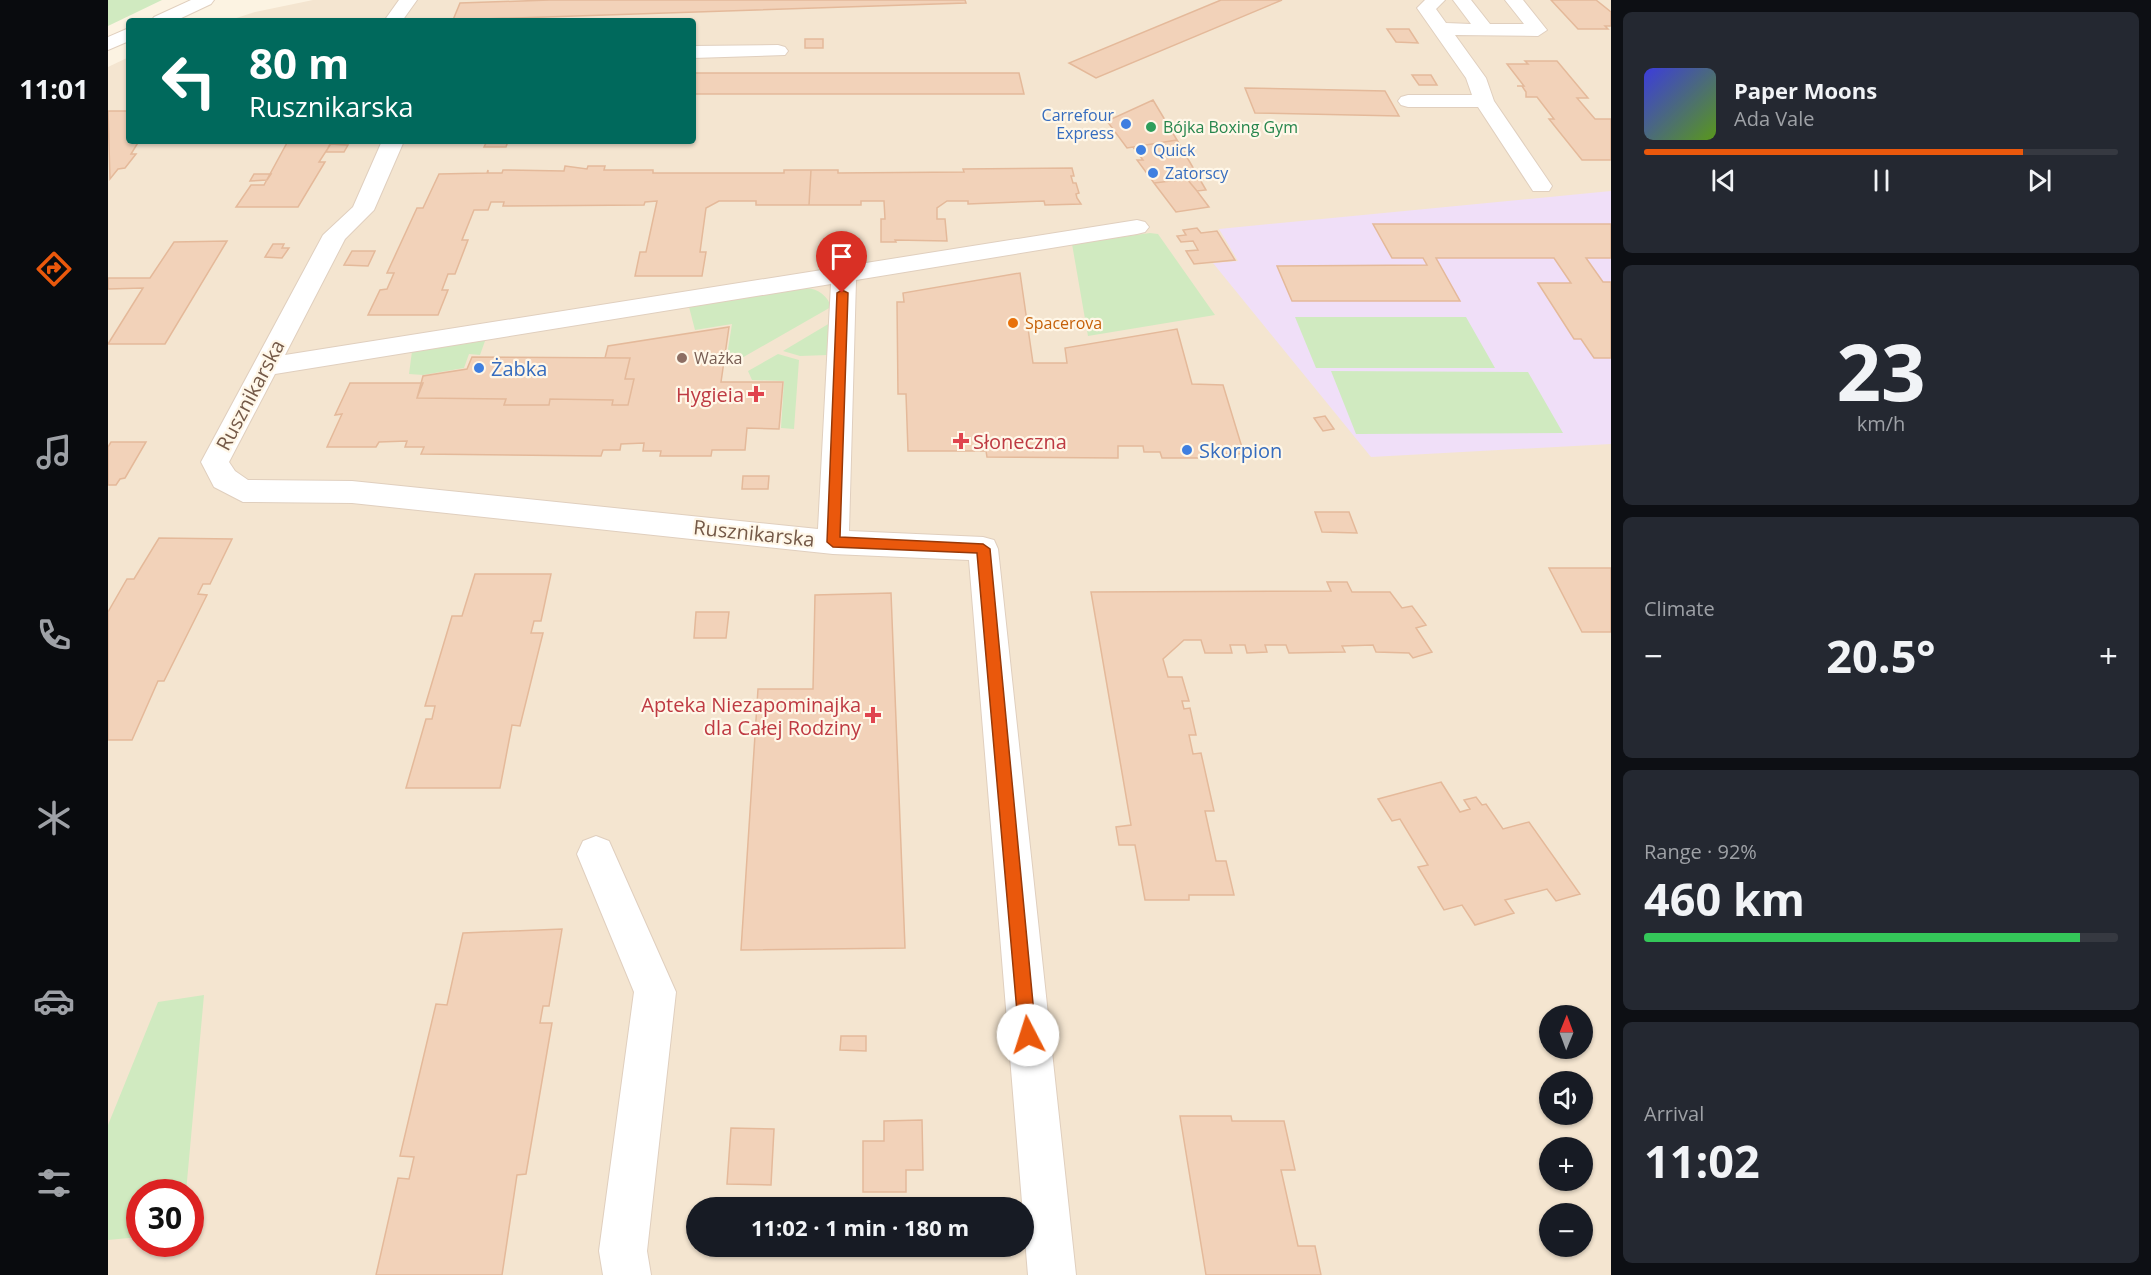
<!DOCTYPE html>
<meta charset="utf-8">
<style>
:root{--surface:#171b24;--page:#242831;--text:#f1f3f6;--muted:#9ea1a6;--line:#363941;--accent:#ea580c}
body{margin:0;font-family:"Open Sans",sans-serif;background:var(--page);color:var(--text);height:100vh;display:flex;flex-direction:column;font-size:22px;white-space:nowrap}
*{box-sizing:border-box;margin:0}
p{font-size:20px;color:var(--muted)}
.icon{flex:none;width:33px;height:33px;fill:none;stroke:currentColor;stroke-width:2;stroke-linecap:round;stroke-linejoin:round}
.map{position:relative;flex:1;overflow:hidden}
.panel{display:flex;flex-direction:column;gap:12px;padding:12px;background:#0d0f14;width:540px}
.panel>*{flex:none}
.guide{position:absolute;left:18px;top:18px;width:570px;height:126px;border-radius:6px;box-shadow:0 2px 4px #0004;background:#00695c;color:#fff;overflow:hidden}
.needle{width:39px;rotate:1deg}
.controls{position:absolute;left:1431px;top:1005px;display:grid;gap:12px}
.controls a{display:grid;place-items:center;width:54px;height:54px;border-radius:50%;background:var(--surface);box-shadow:0 2px 4px #0004;font-size:30px}
.speed{position:absolute;left:18px;top:1179px;display:flex;gap:12px;font-size:30px;font-weight:700;text-align:center}
.speed>*{display:grid;place-content:center;width:78px;height:78px;border-radius:50%;background:var(--surface);box-shadow:0 2px 4px #0004;line-height:1}
.speed .limit{border:9px solid #d22;background:#fff;color:#111}
.pin{position:absolute;display:grid;place-items:center;width:51px;height:51px;color:#fff;margin:-62px -26px;border-radius:50% 50% 50% 0;rotate:-45deg;box-shadow:0 0 6px #0007}
.pin .icon{rotate:45deg}
.me{position:absolute;width:66px;margin:-33px;rotate:355deg;stroke-linejoin:round;filter:drop-shadow(0 0 4px #0008)}
.turn{display:flex;align-items:center;gap:21px;height:126px;padding:0 24px;font-size:27px}
.turn .icon{width:78px;height:78px;stroke-width:2.5}
.turn b{display:block;font-size:42px;line-height:51px}
.big{font-size:45px;font-weight:700;line-height:1.1}
.panel .card{flex:1;display:flex;flex-direction:column;justify-content:center;gap:9px;min-width:0;padding:0 21px;border-radius:9px;background:var(--page)}
.panel .dial{align-items:center;gap:0}
.dial b{font-size:78px;line-height:1}
.song{display:flex;align-items:center;gap:18px}
.cover{width:72px;height:72px;border-radius:9px;background:linear-gradient(135deg,hsl(240 70% 55%),hsl(90 70% 35%))}
.played{height:6px;border-radius:3px;background:linear-gradient(90deg,var(--accent) 80%,var(--line) 80%)}
.keys{display:flex;justify-content:space-around;direction:ltr}
.heat{display:flex;justify-content:space-between;align-items:center;font-size:33px;direction:ltr}
.charge{height:9px;border-radius:4px;background:linear-gradient(90deg,#34c759 92%,var(--line) 0)}
.trip{position:absolute;left:578px;top:1197px;width:348px;height:60px;border-radius:30px;background:var(--surface);box-shadow:0 2px 4px #0004;font-weight:700;line-height:60px;text-align:center}
main{display:flex;flex:1;min-height:0}
.tab-bar{display:flex;flex-direction:column;width:108px;justify-content:space-around;align-items:center;background:#090b0e;color:var(--muted)}
.tab-bar .icon{width:42px;height:42px}
.tab-bar .current{color:var(--accent)}
.tab-bar b{font-size:27px;color:var(--text)}
.map>svg:first-child{display:block}
</style>
<main>
<nav class="tab-bar">
<b>11:01</b>
<svg class="icon current" aria-label="directions" viewBox="0 0 24 24"><path d="M12 3l9 9-9 9-9-9zM9 14v-3h6M13 9l2 2-2 2"/></svg>
<svg class="icon" aria-label="music" viewBox="0 0 24 24"><path d="M9 18V5l10-2v13"/><circle cx="6" cy="18" r="3"/><circle cx="16" cy="16" r="3"/></svg>
<svg class="icon" aria-label="phone" viewBox="0 0 24 24"><path d="M5 4h4l2 5-3 2q2 4 5 5l2-3 5 2v4C11 20 4 13 5 4z"/></svg>
<svg class="icon" aria-label="climate" viewBox="0 0 24 24"><path d="M12 3v18M4 7l16 10M4 17L20 7"/></svg>
<svg class="icon" aria-label="car" viewBox="0 0 24 24"><path d="M5 17H2v-5l4-1 3-4h7l3 4 3 1v5h-3M9 17h6M6 11h13"/><circle cx="7" cy="17" r="2"/><circle cx="17" cy="17" r="2"/></svg>
<svg class="icon" aria-label="filters" viewBox="0 0 24 24"><path d="M4 7h16M4 17h16"/><circle cx="9" cy="7" r="2"/><circle cx="15" cy="17" r="2"/></svg>
</nav>
<div class="map">
<svg width="1503" height="1275" viewBox="0 0 1503 1275">
<rect width="100%" height="100%" fill="#fcf3e2"/>
<!-- residential -->
<path fill="#f4e5d0" fill-rule="evenodd" d="M205 0H1503V1275H0V67L21 57V141H585V21H119L147 12ZM1442 1016H1474V1048H1442ZM1442 1082H1474V1114H1442ZM1442 1148H1474V1180H1442ZM32 1192H82V1244H32ZM588 1208H915V1246H588ZM1442 1214H1474V1246H1442Z"/>
<!-- education -->
<path fill="#f0dff8" d="M1503 191V444L1263 457 1105 263 1130 261 1111 229Z"/>
<!-- green -->
<path fill="#d0eac0" d="M0 0H54L0 26Z
M1042 233 1050 234 1107 315 980 336 964 244Z
M699 288C710 289 720 296 723 307L625 363 618 362 624 324 587 330 581 307Z
M1187 317H1358L1387 368H1208Z
M722 323 720 355 692 356 675 351Z
M373 340 377 341 372 355 361 354 356 368 315 375 301 374 304 351Z
M670 354 691 360 686 429 673 428 676 381 644 380 640 371Z
M1223 371 1420 372 1455 433 1248 434Z
M96 995 78 1192H32L31 1237 0 1240V1125L50 1002Z"/>
<!-- building -->
<path fill="#f2d2b9" stroke="#e4b99a" stroke-width="1.5" d="M442 0H857L858 3 345 20 352 3Z
M1113 0H1174L988 78 961 63Z
M1443 0H1488L1503 12V26H1497L1500 29H1470Z
M1279 29H1301L1310 43 1288 42Z
M697 39H715V48H697Z
M1417 61H1449L1480 98H1469L1487 119H1503V160H1474L1441 119H1446L1429 97H1418V92L1414 86H1409H1416L1399 64H1420Z
M585 73H911L916 94H585Z
M1304 75H1323L1329 85H1311Z
M1137 88 1277 91 1291 116 1147 113Z
M1045 100 1069 140 1019 148 999 121Z
M0 111H21V141H31L23 154H28L17 168 10 169 2 179Z
M1069 140 1098 190 1089 191 1079 179 1046 183 1029 160H1035L1025 147Z
M180 141H238L224 142 211 162H217L190 207H128L143 185H156Z
M379 141H400L398 147H376Z
M222 144 240 145 236 152H218Z
M457 166 479 169 480 166H497L496 170H545V173H676V170H703L701 205H648V201H611L598 208 592 252H598L594 276H527L532 252H538L549 201 537 202 536 205 395 206 396 202H383L380 210H366L354 240H360L347 274H340L334 290H340L330 315H260L272 290 279 289 286 273H279L309 208H315L331 174 379 173 380 170V173H394L395 170 456 171Z
M964 168 966 176H963L965 183H968L971 193 968 194 969 198 973 204 937 205 936 201 860 204V201H839L829 208V219H837L839 241 787 240 788 242H773V219H777L776 201H753V205H701L703 170H730V173L856 172 855 169Z
M146 174H163L159 180 142 181Z
M1079 179 1089 191 1101 207 1068 212 1046 183Z
M1265 224H1503V258H1478L1495 282H1503V358H1486L1473 339H1466L1430 283H1463L1446 258H1328L1352 301H1184L1169 266 1319 265 1315 258H1284Z
M1089 228 1093 233 1109 231 1127 260 1086 264 1078 251 1090 250 1085 241 1073 242 1069 236 1078 235 1075 230Z
M119 241 57 344H0L35 288 0 289V278H42L66 242Z
M165 244H176L174 248H181L174 258 157 257Z
M244 251H267L260 266 236 265Z
M912 273 925 363H959L957 348 1069 329 1084 384 1115 385 1136 454 1102 453 1104 458H1054L1052 452H1036L1035 446H1010V458L879 457 878 451H800L798 394H790L789 302H796L795 293Z
M621 327 613 382H675L671 429 639 428 637 450H604L603 456H552L553 451H535L536 443 513 444 512 450H495L493 456 313 454 316 447H297L299 441 271 442 268 447H219L234 414 227 415 242 383H315L309 398 398 399 396 405H441L442 399 505 400 504 405H520L526 379H517L522 358H497L500 346Z
M364 357 522 358 517 379H526L520 405H504L505 400 442 399 441 405H396L398 399 309 398 315 376 359 369Z
M1217 416 1226 429 1215 431 1206 418Z
M3 442H38L17 478 12 479 8 485H0V447Z
M635 476H661L660 489H634Z
M1207 512H1241L1249 533 1214 532Z
M51 538 124 539 102 584H95L90 594 99 595 56 681H50L24 740H0V612L19 579H26Z
M1441 568H1503V632H1474Z
M367 574H443L433 621H426L423 633H435L412 726 404 725 392 788H298L318 719H324L327 706H317L344 616H354Z
M1219 582H1239L1244 592H1282L1294 608 1304 606 1318 625 1308 628 1324 652 1305 658 1301 653 1268 652 1265 645 1234 646 1237 652 1181 653 1178 645H1157L1159 652 1139 653 1137 645H1122L1124 653H1097L1093 640H1076L1055 659 1060 677H1074L1081 701H1074L1076 709 1082 708 1088 735H1081L1085 754 1093 753 1106 811H1097L1108 861H1118L1126 895H1081V900H1037L1027 845H1011L1008 827 1023 825 983 592 1223 591Z
M783 593 797 948 633 950 650 689H705L707 595Z
M588 612H621L618 638H586Z
M1333 782 1352 812 1362 809 1356 800 1368 797 1374 805 1378 804 1395 829 1421 822 1472 894 1448 901 1439 889 1397 900 1406 913 1367 925 1354 905 1336 910 1310 867 1320 865 1292 819 1284 821 1270 799Z
M454 929 441 1006H435L432 1023H444L418 1174 409 1175 394 1275H268L290 1178 301 1179 306 1157 292 1156 328 1004 339 1005 355 933Z
M733 1036H758V1051L732 1050Z
M1072 1116H1123L1124 1121H1176L1187 1170H1173L1190 1246H1207L1213 1275H1098Z
M814 1120 815 1170H798V1192H755V1141H776V1121Z
M623 1128 666 1129 663 1185 619 1184Z"/>
<g fill="none" stroke-linecap="round" stroke-linejoin="round">
<defs>
<path id="minor" d="M83 0H106L103 4 67 21H43L46 17Z
M291 0H309L294 21H276Z
M1317 0H1337L1328 9 1338 23 1363 24 1345 0H1363L1382 24H1416L1397 0H1415L1439 30 1430 36 1347 35 1378 78 1386 101 1444 186 1441 191H1425L1370 107H1300L1293 105 1290 101 1293 97 1300 95H1364L1358 78 1309 8Z
M21 28V41L0 50V37Z
M670 45 677 47 680 51 677 55 585 58V46Z
M274 141H296L266 210 237 239 177 355 1029 220 1037 222 1041 227 1037 232 1029 234 748 280 741 531 875 537 886 540 890 549 968 1275H920L861 560 725 554 244 503 135 502 106 487 93 462 215 235 245 207ZM723 284 710 529 244 481 140 480 127 471 121 462 167 374Z
M488 836 501 841 568 992 539 1251 543 1275H495L491 1251 526 992 469 854 475 841Z"/>
</defs>
<!-- minor casing -->
<use href="#minor" stroke="#e0cfbe" stroke-width="2"/>
<!-- minor -->
<use href="#minor" fill="#fff" fill-rule="evenodd"/>
</g>
<!-- route -->
<path fill="#ea580c" stroke="#983908" stroke-width="1.5" d="M734 290 740 293 732 537 875 544 882 549 928 1035 926 1042 920 1044 913 1042 911 1035 869 553 725 547 719 542 729 293Z"/>
<!-- markers -->
<g fill="#3f7fe0" stroke="#fff7e8" stroke-width="2">
<circle cx="1018" cy="124" r="6"/>
<circle cx="1033" cy="150" r="6"/>
<circle cx="1045" cy="173" r="6"/>
<circle cx="371" cy="368" r="6"/>
<circle cx="1079" cy="450" r="6"/>
</g>
<circle fill="#2e9e5b" stroke="#fff7e8" stroke-width="2" cx="1043" cy="127" r="6"/>
<circle fill="#e8710a" stroke="#fff7e8" stroke-width="2" cx="905" cy="323" r="6"/>
<circle fill="#8d6e63" stroke="#fff7e8" stroke-width="2" cx="574" cy="358" r="6"/>
<g fill="#e0444e" stroke="#fff7e8" stroke-width="2">
<path d="M645 385h6v6h6v6h-6v6h-6v-6h-6v-6h6z"/>
<path d="M850 432h6v6h6v6h-6v6h-6v-6h-6v-6h6z"/>
<path d="M762 706h6v6h6v6h-6v6h-6v-6h-6v-6h6z"/>
</g>
<g text-anchor="middle" dominant-baseline="central" stroke-width="4.5" stroke-linejoin="round" paint-order="stroke">
<!-- far-shop labels -->
<g font-size="16" fill="#366cbe" stroke="#fff7e8" text-anchor="start">
<text x="1006" y="115" text-anchor="end">Carrefour<tspan x="1006" dy="18">Express</tspan></text>
<text x="1045" y="150">Quick</text>
<text x="1057" y="173">Zatorscy</text>
</g>
<!-- far-leisure labels -->
<g font-size="16" fill="#27864d" stroke="#fff7e8" text-anchor="start">
<text x="1055" y="127">Bójka Boxing Gym</text>
</g>
<!-- far-food labels -->
<g font-size="16" fill="#c56008" stroke="#fff7e8" text-anchor="start">
<text x="917" y="323">Spacerova</text>
</g>
<!-- far-education labels -->
<g font-size="16" fill="#785e54" stroke="#fff7e8" text-anchor="start">
<text x="586" y="358">Ważka</text>
</g>
<!-- shop labels -->
<g font-size="20" fill="#366cbe" stroke="#fff7e8" text-anchor="start">
<text x="383" y="368">Żabka</text>
<text x="1091" y="450">Skorpion</text>
</g>
<!-- health labels -->
<g font-size="20" fill="#be3a42" stroke="#fff7e8" text-anchor="end">
<text x="636" y="394">Hygieia</text>
<text x="865" y="441" text-anchor="start">Słoneczna</text>
<text x="753" y="704">Apteka Niezapominajka<tspan x="753" dy="23">dla Całej Rodziny</tspan></text>
</g>
<!-- street labels -->
<g font-size="20" fill="#745948" stroke="#fff7e8">
<text transform="translate(142 395) rotate(-62)">Rusznikarska</text>
<text transform="translate(646 533) rotate(6)">Rusznikarska</text>
</g>
</g>
</svg>
<div class="controls">
<a><svg class="needle" viewBox="-14 -14 28 28"><path d="M0-13l5 13h-10z" fill="#e53935"/><path d="M0 13l5-13h-10z" fill="#9ea1a6"/></svg></a>
<a><svg class="icon" aria-label="sound" viewBox="0 0 24 24"><path d="M4 9h4l5-4v14l-5-4H4zM17 9q2 3 0 6"/></svg></a>
<a>+</a>
<a>−</a>
</div>
<div class="speed"><div class="limit">30</div></div>
<div class="pin" style="left:734px;top:293px;background:#d93025"><svg class="icon" aria-label="arrive" viewBox="0 0 24 24"><path d="M6 21V4h12l-3 4 3 4H6"/></svg></div>
<svg class="me" style="left:920px;top:1035px" viewBox="-20 -20 40 40"><circle r="19" fill="#fff"/><path d="M0-13L10 11 0 6-10 11z" fill="#ea580c"/></svg>
<div class="trip">11:02 · 1 min · 180 m</div>
<div class="guide">
<div class="turn"><svg class="icon" aria-label="left" viewBox="0 0 24 24"><path d="M17 20v-9H6M10 6l-5 5 5 5"/></svg><div><b>80 m</b>Rusznikarska</div></div>
</div>
</div>
<section class="panel">
<div class="card">
<div class="song"><i class="cover"></i><div><b>Paper Moons</b><p>Ada Vale</p></div></div>
<div class="played"></div>
<div class="keys"><svg class="icon" aria-label="previous" viewBox="0 0 24 24"><path d="M18 5L8 12l10 7zM5 5v14"/></svg><svg class="icon" aria-label="pause" viewBox="0 0 24 24"><path d="M8 5v14M16 5v14"/></svg><svg class="icon" aria-label="next" viewBox="0 0 24 24"><path d="M6 5l10 7-10 7zM19 5v14"/></svg></div>
</div>
<div class="card dial"><b>23</b><p>km/h</p></div>
<div class="card"><p>Climate</p>
<div class="heat"><a>−</a><b class="big">20.5°</b><a>+</a></div>
</div>
<div class="card"><p>Range · 92%</p><b class="big">460 km</b><div class="charge"></div></div>
<div class="card"><p>Arrival</p><b class="big">11:02</b></div>
</section>
</main>
